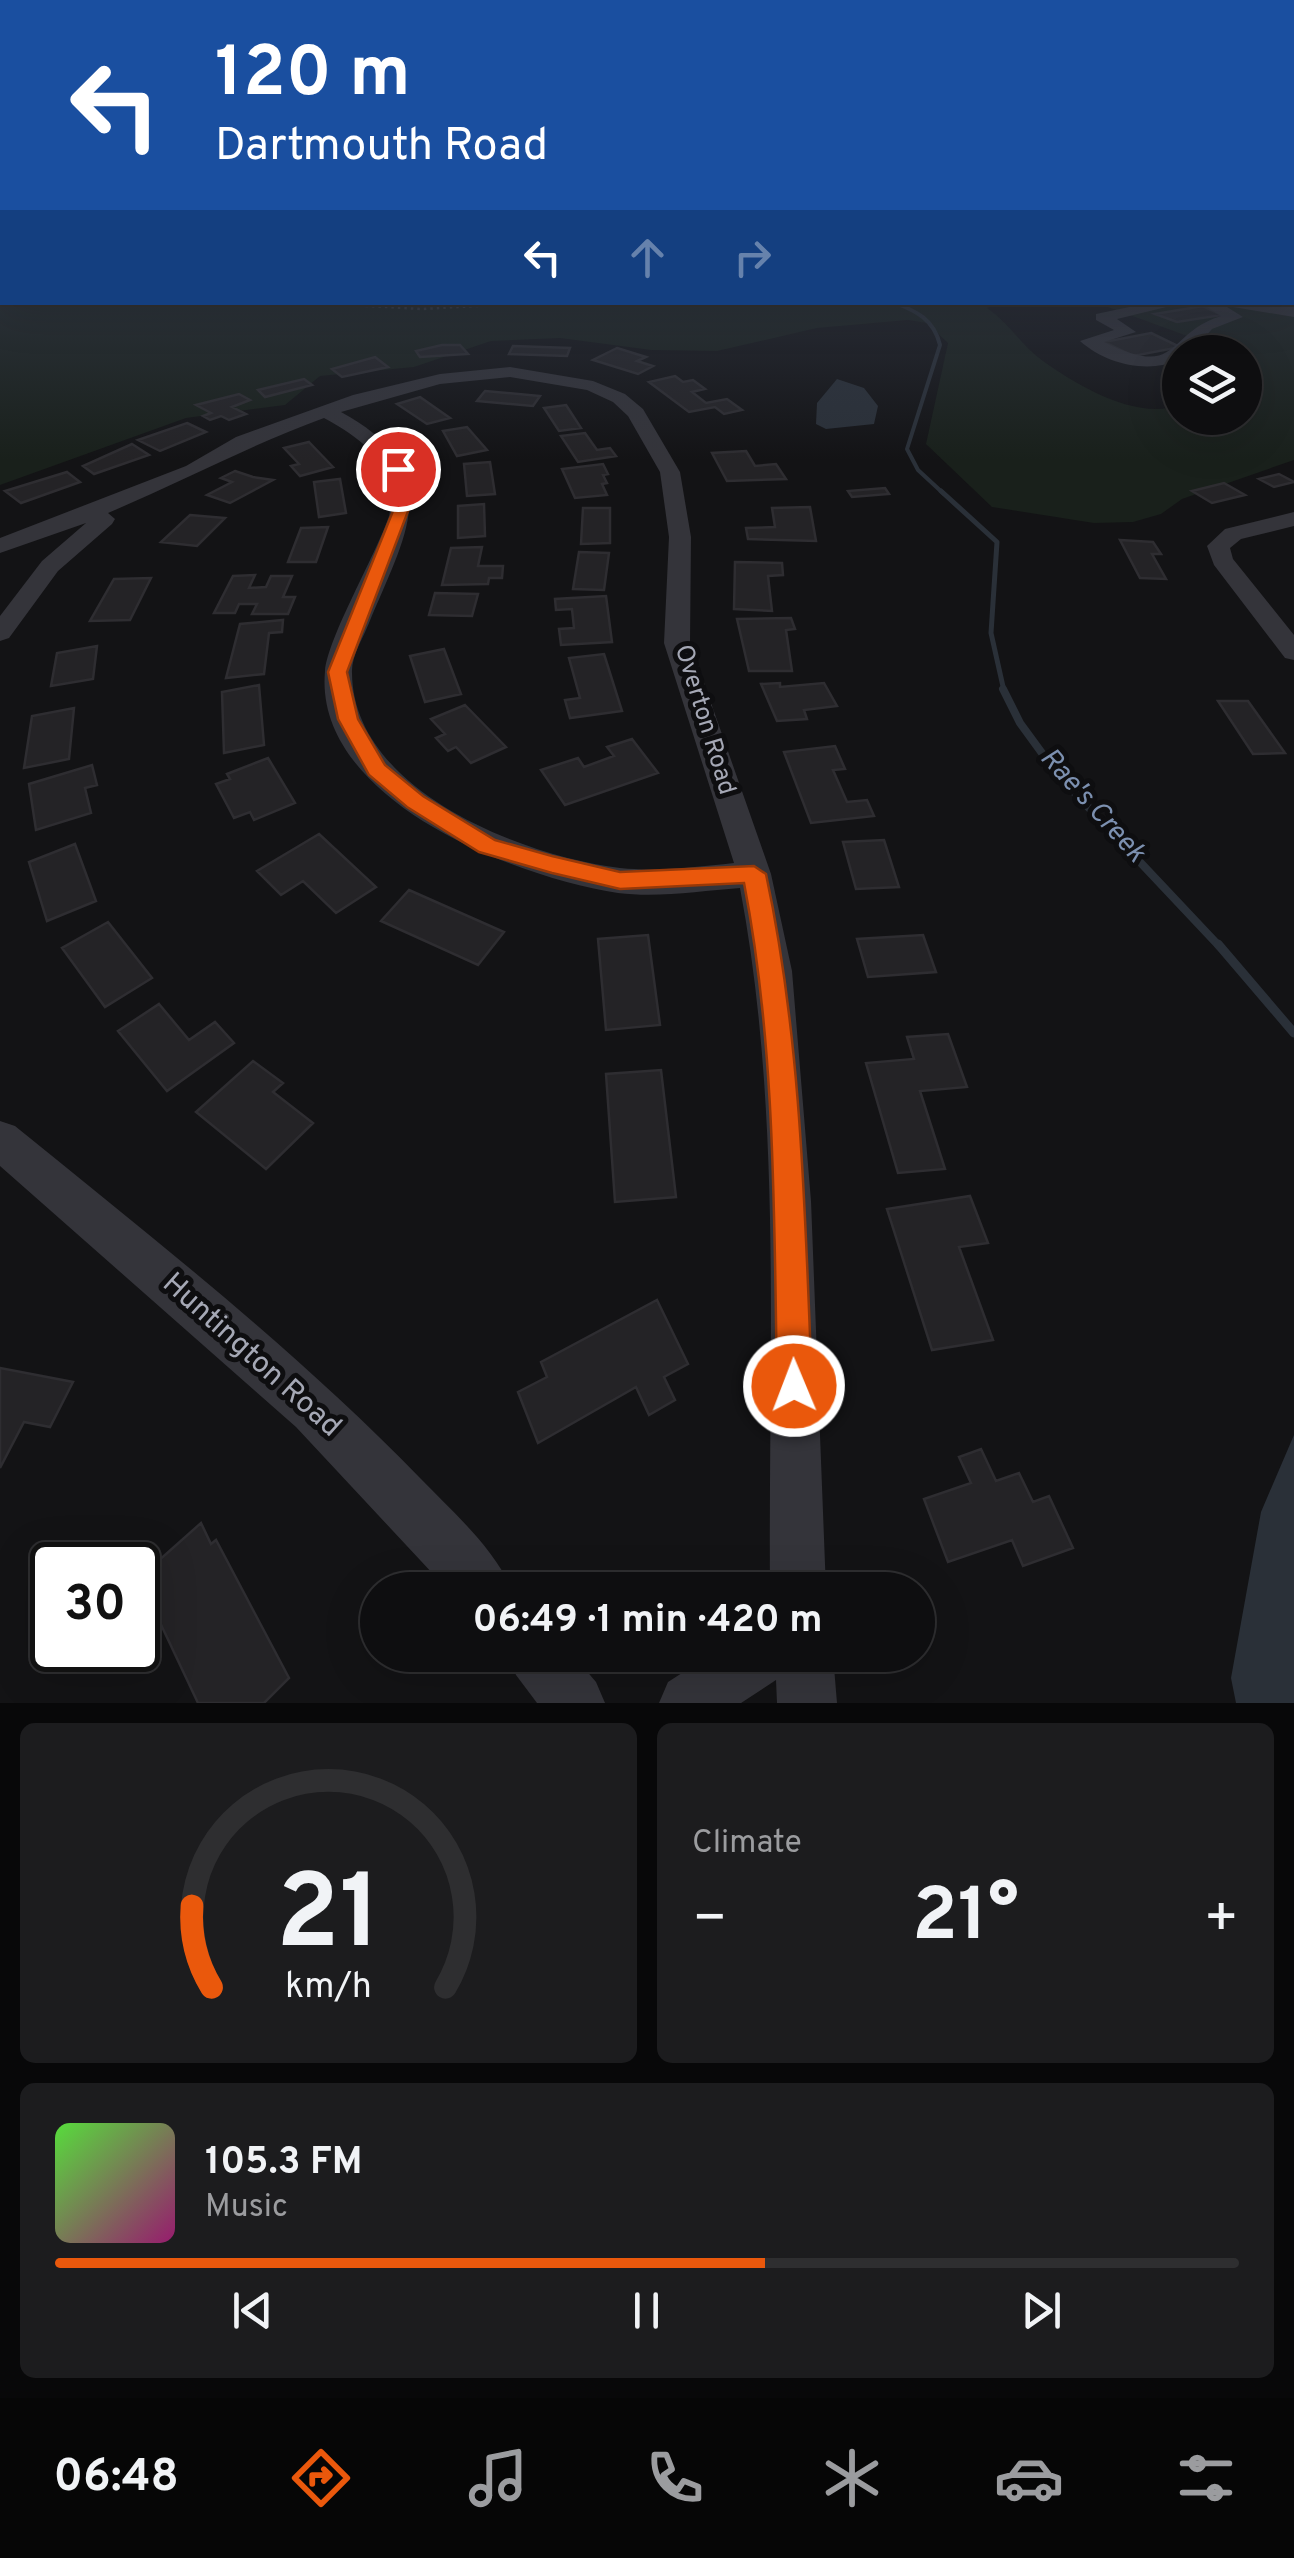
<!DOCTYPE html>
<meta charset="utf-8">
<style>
:root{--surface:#0e0e10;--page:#1c1c1e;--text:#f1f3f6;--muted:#9b9c9f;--line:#2e2e30;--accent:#ea580c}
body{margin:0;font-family:Overpass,sans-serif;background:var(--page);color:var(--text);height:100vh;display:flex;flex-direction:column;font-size:38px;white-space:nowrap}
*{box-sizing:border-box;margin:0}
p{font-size:32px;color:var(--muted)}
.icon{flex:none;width:55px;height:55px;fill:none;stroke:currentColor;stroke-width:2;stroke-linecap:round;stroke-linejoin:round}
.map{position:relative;height:1703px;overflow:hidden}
.side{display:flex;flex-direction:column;gap:20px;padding:20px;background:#080809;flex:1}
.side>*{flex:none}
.banner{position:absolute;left:0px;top:0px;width:1295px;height:305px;box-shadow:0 10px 40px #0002,0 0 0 2px var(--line);background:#1a4fa0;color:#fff;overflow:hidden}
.controls{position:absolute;left:1162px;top:335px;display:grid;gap:20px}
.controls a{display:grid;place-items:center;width:100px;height:100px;border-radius:50%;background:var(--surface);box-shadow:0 10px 40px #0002,0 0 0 2px var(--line);font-size:50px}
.speed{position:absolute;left:30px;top:1542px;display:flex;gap:20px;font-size:50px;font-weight:700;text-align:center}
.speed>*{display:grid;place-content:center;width:130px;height:130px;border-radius:50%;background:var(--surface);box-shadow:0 10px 40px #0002,0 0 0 2px var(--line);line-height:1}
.speed .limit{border:5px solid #111;border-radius:15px;background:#fff;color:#111}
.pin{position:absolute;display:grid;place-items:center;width:85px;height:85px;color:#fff;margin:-42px;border:5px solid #fff;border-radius:50%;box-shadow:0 2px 10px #0007}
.me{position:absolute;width:110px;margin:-55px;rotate:359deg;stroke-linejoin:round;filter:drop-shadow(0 0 8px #0008)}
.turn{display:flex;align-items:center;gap:35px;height:210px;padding:0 50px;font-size:45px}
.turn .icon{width:130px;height:130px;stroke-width:2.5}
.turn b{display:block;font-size:70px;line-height:85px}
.lanes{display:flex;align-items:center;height:95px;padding:0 50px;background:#0003;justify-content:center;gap:50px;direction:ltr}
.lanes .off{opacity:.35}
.big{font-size:75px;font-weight:700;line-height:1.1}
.side .card{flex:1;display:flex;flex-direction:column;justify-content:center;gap:15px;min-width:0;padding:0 35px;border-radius:15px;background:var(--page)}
.side .dial{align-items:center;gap:0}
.dial svg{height:260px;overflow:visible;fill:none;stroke:var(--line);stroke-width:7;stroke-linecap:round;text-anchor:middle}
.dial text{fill:var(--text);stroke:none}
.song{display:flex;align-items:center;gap:30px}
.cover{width:120px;height:120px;border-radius:15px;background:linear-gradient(135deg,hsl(110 70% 55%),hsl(320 70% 35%))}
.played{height:10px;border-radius:5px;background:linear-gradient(90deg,var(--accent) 60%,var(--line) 60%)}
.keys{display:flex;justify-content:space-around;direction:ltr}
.heat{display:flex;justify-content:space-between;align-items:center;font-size:55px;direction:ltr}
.side .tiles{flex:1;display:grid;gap:20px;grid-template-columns:1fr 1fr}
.card:last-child{grid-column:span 2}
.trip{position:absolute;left:360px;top:1572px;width:575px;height:100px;border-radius:50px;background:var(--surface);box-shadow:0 10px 40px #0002,0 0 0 2px var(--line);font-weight:700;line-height:100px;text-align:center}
.dock{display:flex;height:160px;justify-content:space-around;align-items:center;background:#060606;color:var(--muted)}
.dock .icon{width:70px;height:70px}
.dock .active{color:var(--accent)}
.dock b{font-size:45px;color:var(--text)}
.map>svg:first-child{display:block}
</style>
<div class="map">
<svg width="1294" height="1703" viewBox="0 0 1294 1703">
<rect width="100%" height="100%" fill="#131315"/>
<!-- green -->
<path fill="#19201b" d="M0 221 2 302 1000 303 987 308C1009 323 1022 346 1043 361 1078 386 1137 421 1180 405V418H1245V352H1231L1097 303 1292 302 1294 221V460L1182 499 1161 514 1133 522 1094 523 992 507 926 444 948 343 927 323 908 320 817 328 717 351 651 350 560 338 491 341 414 367 320 376 285 405 186 418 0 485Z"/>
<!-- water -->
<path fill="#2a3038" d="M837 379 864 388 878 406 874 424 826 429 816 424 817 403Z
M1294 1435V1703H1236L1231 1678 1261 1512Z"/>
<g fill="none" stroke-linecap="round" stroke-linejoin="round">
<!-- stream-far3 -->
<path stroke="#2a3038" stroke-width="4" d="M893 302C916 311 934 319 940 345L907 449 918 470 944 494"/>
<!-- stream-far2 -->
<path stroke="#2a3038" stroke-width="5" d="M941 491 997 542 991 633 1004 691"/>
<!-- stream-far1 -->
<path stroke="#2a3038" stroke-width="8" d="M1003 689 1020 723 1058 775 1220 947"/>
<!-- stream -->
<path stroke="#2a3038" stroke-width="9" d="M1218 944 1294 1033"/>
</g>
<!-- building -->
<path fill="#242326" stroke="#2e2d31" stroke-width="2.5" d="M1203 306 1222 315 1177 322 1155 314Z
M1151 333 1180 347 1133 356 1104 342Z
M442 345H460L468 354 420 357 416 351Z
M513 346 570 348 567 356 509 354Z
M617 348 646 357 637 361 653 366 638 374 593 360Z
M375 357 388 367 342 377 332 369Z
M675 376 683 382 693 380 705 389 692 392 706 403 727 399 742 410 724 414 715 407 689 412 649 382Z
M304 379 312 385 265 397 258 390Z
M485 391 540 396 533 406 477 401Z
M239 394 250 400 232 407 246 414 229 420 221 416 210 420 203 416 211 413 196 405Z
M420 397 450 418 427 424 397 404Z
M566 405 581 428 559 431 544 408Z
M187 423 206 432 160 451 138 440Z
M467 427 487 450 457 456 443 431Z
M585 433 597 450 610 448 616 456 578 462 561 436Z
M309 442 333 467 300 476 291 466 299 464 284 448Z
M132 444 149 455 94 474 83 466Z
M746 451 755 466 776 464 786 479 727 481 712 453Z
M490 462 495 494 467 496 464 464Z
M603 464 608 474 603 475 607 483 602 484 607 495 575 498 562 469Z
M235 471 253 477 273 480 230 503 207 495 232 482 221 478Z
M67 472 80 482 21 503 5 491Z
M1279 474 1294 482 1274 487 1259 479Z
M340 479 346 513 319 517 314 482Z
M1224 483 1245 495 1212 503 1192 491Z
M885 488 889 494 852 497 848 491Z
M484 504 485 536 458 538V506Z
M810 507 816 541 748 539 746 528 775 527 772 508Z
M583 508H610V543L581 544Z
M190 515 225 518 197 546 161 542Z
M328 527 316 562H288L301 528Z
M1120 540 1153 542 1161 554H1152L1166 579 1140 578Z
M482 547 478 566H503L502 578H489L488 584 442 585 451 548Z
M579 552 609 553 604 590 573 589Z
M735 562 782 563 783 575 768 576 772 611 734 609Z
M255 575 249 588 266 587 271 576H292L283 597H295L288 614H252L257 604H239L235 613H214L233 576Z
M151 578 130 620 90 621 114 579Z
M435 593 478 594 472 616 429 615Z
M606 596 612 642 561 645 559 629 574 628 572 609 556 610 555 599Z
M791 618 795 629 786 630 792 671H749L737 619Z
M283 620 282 632 269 633 264 674 226 678 240 624Z
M97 646 93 679 51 686 57 653Z
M444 649 461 694 425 702 410 656Z
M604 654 622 711 570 718 565 700 580 698 569 658Z
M780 683V687L824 683 837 706 804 710 807 719 777 721 761 684Z
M259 685 264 745 224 753 222 692Z
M1218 701H1248L1285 753 1253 754Z
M465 705 506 747 471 763 456 747 448 751 436 738 445 734 431 719Z
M74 708 69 759 24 768 32 716Z
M632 739 658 773 565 805 541 770 578 758 584 767 614 756 607 747Z
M835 746 845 769 833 770 847 802 867 800 874 816 811 823 784 752Z
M268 758 295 803 254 820 250 812 234 818 216 784 230 779 227 774Z
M92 765 97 785 85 788 91 813 36 830 29 784Z
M319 834 376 887 336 913 303 881 281 895 257 871Z
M884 840 899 887 856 889 843 842Z
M75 844 96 901 47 921 29 862Z
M409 890 504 932 478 965 381 921Z
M108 922 152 978 105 1007 62 948Z
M648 935 660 1025 606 1030 598 939Z
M923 935 936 972 868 977 857 939Z
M159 1004 189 1040 215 1022 234 1043 167 1091 118 1031Z
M948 1034 967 1087 920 1091 945 1169 898 1173 866 1063 914 1059 907 1037Z
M253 1061 283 1083 273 1092 313 1123 266 1169 196 1112Z
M661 1070 676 1197 615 1202 606 1074Z
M970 1196 988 1243 959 1247 993 1340 932 1350 887 1209Z
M657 1300 688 1364 664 1377 675 1400 649 1415 636 1387 538 1443 518 1392 547 1377 541 1362Z
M0 1368 73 1382 50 1427 24 1422 0 1468Z
M981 1449 996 1481 1019 1473 1033 1502 1049 1496 1073 1548 1023 1566 1012 1540 948 1562 924 1499 971 1483 959 1457Z
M201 1523 211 1544 216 1540 289 1678 264 1703H198L139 1578Z"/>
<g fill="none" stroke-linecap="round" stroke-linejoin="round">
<!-- path -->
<path stroke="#3a3b41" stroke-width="2.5" stroke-dasharray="2.5 4" stroke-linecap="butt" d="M294 302 422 309 551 302"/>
<!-- minor -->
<path fill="#34343a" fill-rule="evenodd" d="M1153 302H1187L1117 319 1136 332 1104 342C1181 380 1164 334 1221 316L1199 302H1219L1243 317 1212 329 1192 352H1180V360C1147 374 1106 364 1080 341L1114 330 1096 320V314Z
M1226 302 1294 307V317L1233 307Z
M510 367 593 381 625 394 643 409 680 472 691 537 690 643 771 874 792 971 811 1201 826 1590H770C768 1360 783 1114 740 888 700 891 658 898 618 893 517 878 313 800 325 671 328 637 376 555 389 516 399 466 363 439 324 418 250 445 181 482 108 513L115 519 112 524 58 571 9 638 0 641V616L42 561 86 523 0 553V538L186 466 236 437 353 395 440 374ZM510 377 587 390 613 402 628 416 660 472 669 537 664 643 734 863C696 867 658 872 620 868 523 856 353 791 352 673 351 657 363 638 369 623 406 533 449 471 341 412L440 384Z
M1294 512V526L1241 539 1230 548 1233 559 1294 635V660L1285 658 1214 565 1207 546 1225 529Z
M0 1121 15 1126C154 1239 296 1350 421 1479 453 1512 494 1548 512 1590H448L296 1427 0 1166Z
M507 1655H573L596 1682 605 1703H537L516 1675Z
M710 1655H833L837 1703H777L776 1680 741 1703H659L668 1682Z"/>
</g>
<!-- sky -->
<linearGradient id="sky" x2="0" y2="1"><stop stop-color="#0a0a0c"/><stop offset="0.48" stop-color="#333946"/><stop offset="1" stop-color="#333946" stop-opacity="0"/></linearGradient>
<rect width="1294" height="460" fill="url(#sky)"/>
<!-- route -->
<path fill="#ea580c" stroke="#983908" stroke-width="2.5" d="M398 465 405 469 410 506 347 672 358 719 385 765 423 796 495 840 552 856 620 872 754 866 766 874C802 1042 805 1215 812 1386L806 1399 794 1404 782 1399 777 1386C774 1219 776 1048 744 883L620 889 552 873 479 852 407 807 369 775 338 719 328 672 395 506 391 469Z"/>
<g text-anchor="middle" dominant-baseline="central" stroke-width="10" stroke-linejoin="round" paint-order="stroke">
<!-- street labels -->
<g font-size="25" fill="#a5a8b5" stroke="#0e0e10">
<text transform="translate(704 720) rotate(73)">Overton Road</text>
</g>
<!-- water labels -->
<g font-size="28" font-style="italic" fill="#7c90b0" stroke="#0e0e10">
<text transform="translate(1092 806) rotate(48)">Rae's Creek</text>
</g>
<!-- near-street labels -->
<g font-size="30" fill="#a5a8b5" stroke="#0e0e10">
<text transform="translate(251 1356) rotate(42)">Huntington Road</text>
</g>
</g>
</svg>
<div class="controls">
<a><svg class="icon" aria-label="layers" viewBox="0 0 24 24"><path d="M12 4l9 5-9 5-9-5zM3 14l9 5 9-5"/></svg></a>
</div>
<div class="speed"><div class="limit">30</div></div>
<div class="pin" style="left:398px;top:469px;background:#d93025"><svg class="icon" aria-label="arrive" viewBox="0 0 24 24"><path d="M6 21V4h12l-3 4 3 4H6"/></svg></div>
<svg class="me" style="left:794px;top:1386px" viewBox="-20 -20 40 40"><circle r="17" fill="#ea580c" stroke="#fff" stroke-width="3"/><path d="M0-11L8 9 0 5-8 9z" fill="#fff"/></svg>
<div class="trip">06:49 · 1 min · 420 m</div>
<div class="banner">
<div class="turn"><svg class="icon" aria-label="left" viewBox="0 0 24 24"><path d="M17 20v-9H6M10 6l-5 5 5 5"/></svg><div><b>120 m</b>Dartmouth Road</div></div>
<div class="lanes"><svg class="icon" aria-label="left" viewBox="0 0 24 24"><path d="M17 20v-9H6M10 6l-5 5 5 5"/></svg><svg class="icon off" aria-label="ahead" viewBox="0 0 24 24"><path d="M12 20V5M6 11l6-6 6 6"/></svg><svg class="icon off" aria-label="right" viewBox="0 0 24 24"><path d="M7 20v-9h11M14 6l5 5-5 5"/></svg></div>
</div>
</div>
<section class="side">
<div class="tiles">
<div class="card dial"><svg viewBox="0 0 100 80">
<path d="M14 69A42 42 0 1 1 86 69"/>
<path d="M14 69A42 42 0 0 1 8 44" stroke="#ea580c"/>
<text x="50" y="56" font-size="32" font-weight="700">21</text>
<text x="50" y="72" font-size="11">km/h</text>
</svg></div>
<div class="card"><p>Climate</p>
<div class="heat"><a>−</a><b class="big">21°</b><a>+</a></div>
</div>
<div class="card">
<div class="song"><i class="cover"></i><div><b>105.3 FM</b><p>Music</p></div></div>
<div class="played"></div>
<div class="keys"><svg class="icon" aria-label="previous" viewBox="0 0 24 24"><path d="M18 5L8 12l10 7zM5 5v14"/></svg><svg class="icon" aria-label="pause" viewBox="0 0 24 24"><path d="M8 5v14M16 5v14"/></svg><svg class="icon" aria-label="next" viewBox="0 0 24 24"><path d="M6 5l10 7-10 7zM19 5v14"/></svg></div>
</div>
</div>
</section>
<nav class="dock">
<b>06:48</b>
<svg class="icon active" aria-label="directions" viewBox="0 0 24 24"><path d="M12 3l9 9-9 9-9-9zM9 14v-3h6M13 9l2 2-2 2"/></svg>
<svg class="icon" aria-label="music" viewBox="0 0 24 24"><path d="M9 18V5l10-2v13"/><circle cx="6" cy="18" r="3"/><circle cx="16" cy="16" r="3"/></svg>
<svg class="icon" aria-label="phone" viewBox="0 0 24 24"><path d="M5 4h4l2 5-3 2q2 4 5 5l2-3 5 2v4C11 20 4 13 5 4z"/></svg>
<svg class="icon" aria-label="climate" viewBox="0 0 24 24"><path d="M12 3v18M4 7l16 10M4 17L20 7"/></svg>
<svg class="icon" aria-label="car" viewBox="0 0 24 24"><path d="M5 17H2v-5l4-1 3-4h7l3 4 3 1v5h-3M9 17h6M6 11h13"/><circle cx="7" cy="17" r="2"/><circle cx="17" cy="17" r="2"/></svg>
<svg class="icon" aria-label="filters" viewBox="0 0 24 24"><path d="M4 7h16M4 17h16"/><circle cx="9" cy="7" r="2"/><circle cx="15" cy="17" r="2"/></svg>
</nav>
